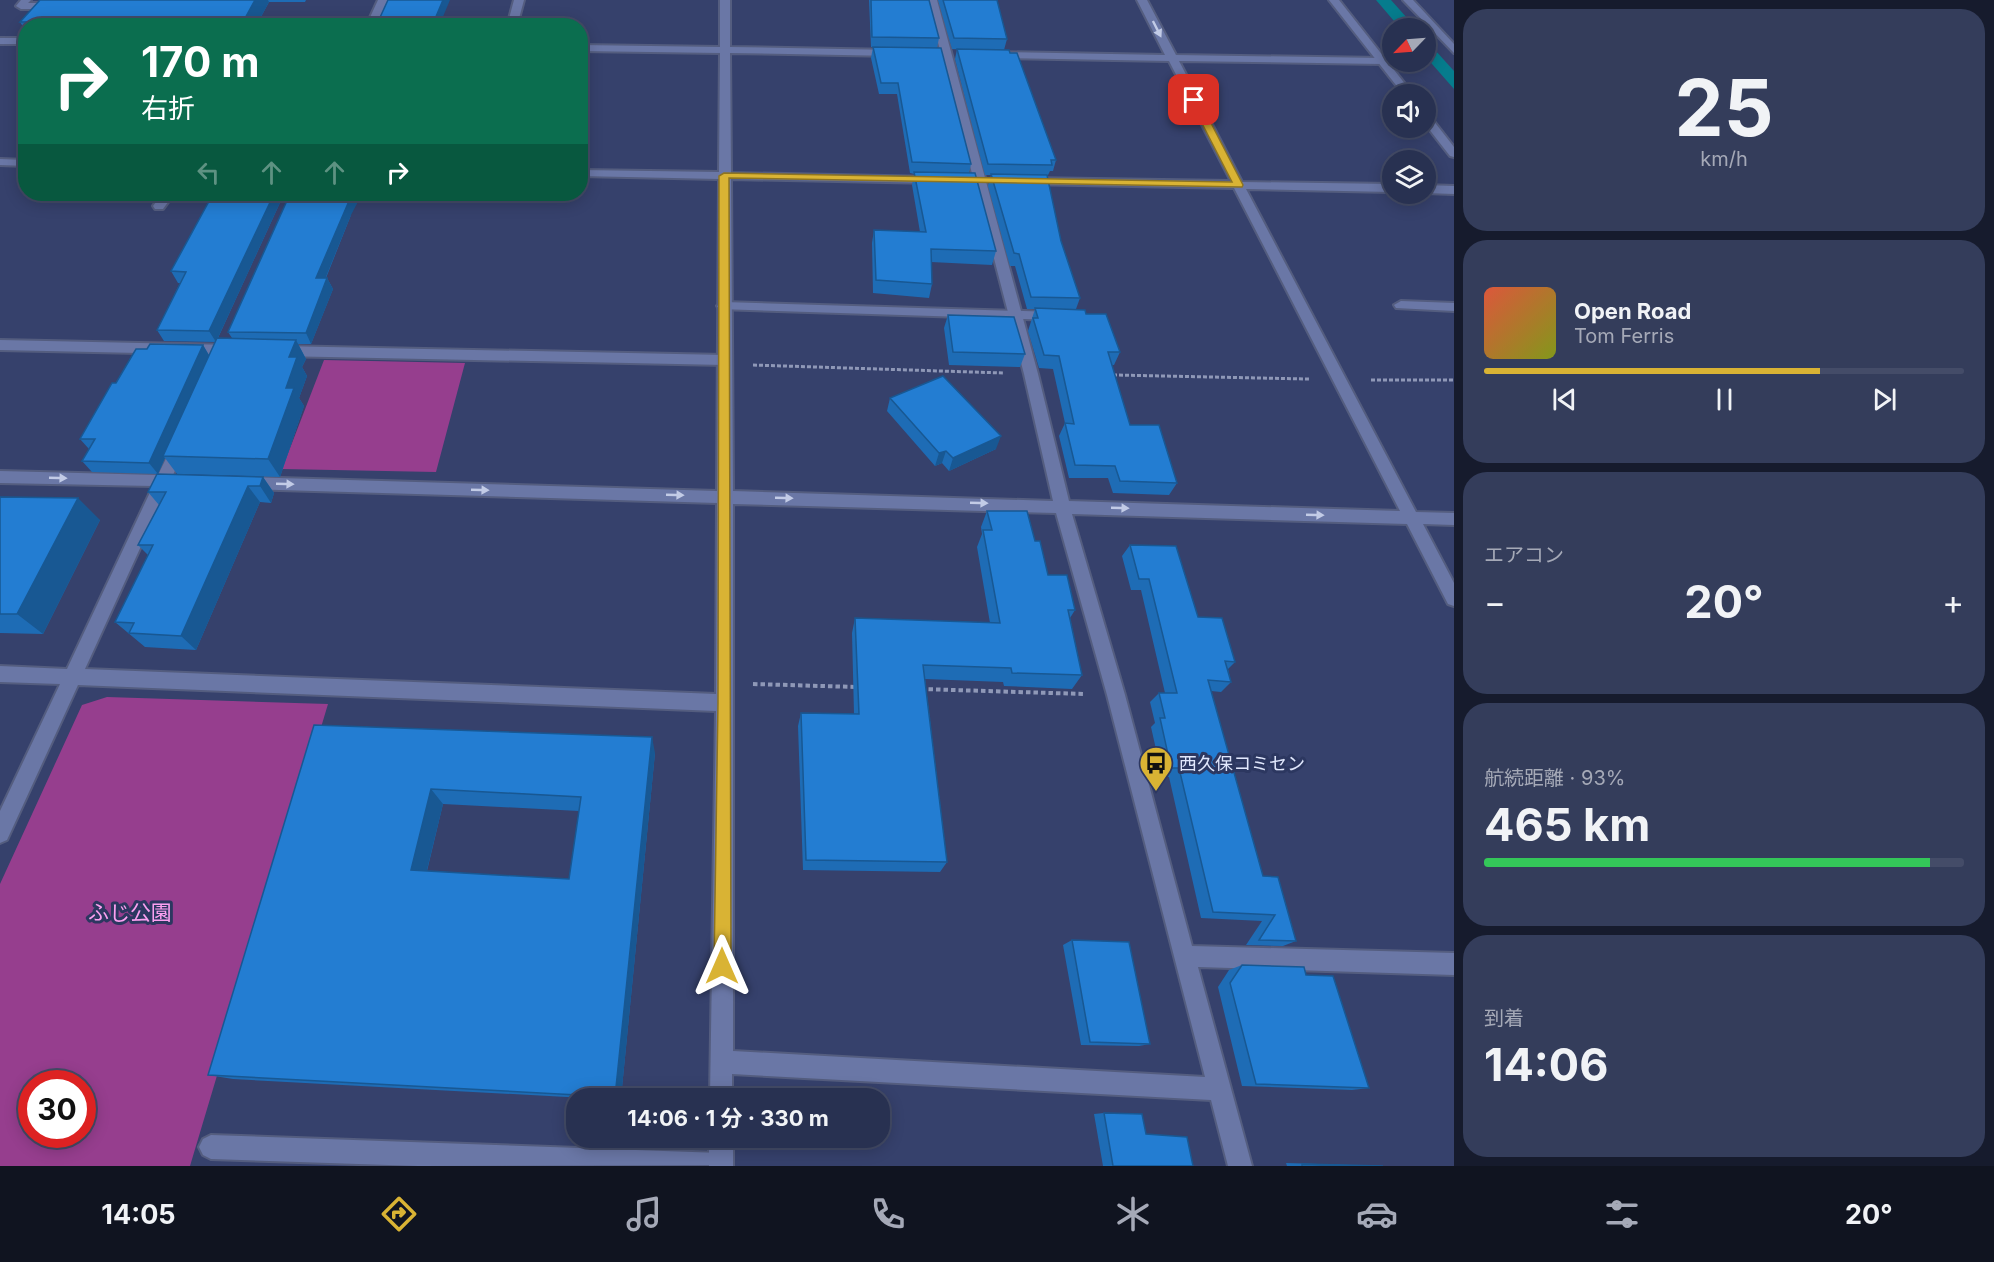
<!DOCTYPE html>
<html lang="ja">
<meta charset="utf-8">
<style>
:root{--surface:#283151;--page:#343d5b;--text:#f1f3f6;--muted:#a5a9b7;--line:#444c68;--accent:#d9b334}
body{margin:0;font-family:Inter,"Noto Sans JP",sans-serif;background:var(--page);color:var(--text);height:100vh;display:flex;flex-direction:column;font-size:22px;white-space:nowrap}
*{box-sizing:border-box;margin:0}
p{font-size:20px;color:var(--muted)}
.icon{flex:none;width:33px;height:33px;fill:none;stroke:currentColor;stroke-width:2;stroke-linecap:round;stroke-linejoin:round}
.map{position:relative;flex:1;overflow:hidden}
.side{display:flex;flex-direction:column;gap:9px;padding:9px;background:#161b2d;width:540px}
.side>*{flex:none}
.hud{position:absolute;left:18px;top:18px;width:570px;height:183px;border-radius:24px;box-shadow:0 3px 15px #0003,0 0 0 2px var(--line);background:#0b6e4f;color:#fff;overflow:hidden}
.needle{width:39px;rotate:245deg}
.buttons{position:absolute;left:1382px;top:18px;display:grid;gap:12px}
.buttons a{display:grid;place-items:center;width:54px;height:54px;border-radius:50%;background:var(--surface);box-shadow:0 3px 15px #0003,0 0 0 2px var(--line);font-size:30px}
.speed{position:absolute;left:18px;top:1070px;display:flex;gap:12px;font-size:30px;font-weight:700;text-align:center}
.speed>*{display:grid;place-content:center;width:78px;height:78px;border-radius:50%;background:var(--surface);box-shadow:0 3px 15px #0003,0 0 0 2px var(--line);line-height:1}
.speed .limit{border:9px solid #d22;background:#fff;color:#111}
.pin{position:absolute;display:grid;place-items:center;width:51px;height:51px;color:#fff;margin:-26px;border-radius:12px;box-shadow:0 3px 9px #0006}
.me{position:absolute;width:66px;margin:-33px;rotate:0deg;stroke-linejoin:round;filter:drop-shadow(0 0 4px #0008)}
.turn{display:flex;align-items:center;gap:21px;height:126px;padding:0 24px;font-size:27px}
.turn .icon{width:78px;height:78px;stroke-width:2.5}
.turn b{display:block;font-size:42px;line-height:51px}
.lanes{display:flex;align-items:center;height:57px;padding:0 24px;background:#0003;justify-content:center;gap:30px;direction:ltr}
.lanes .off{opacity:.35}
.big{font-size:45px;font-weight:700;line-height:1.1}
.side .tile{flex:1;display:flex;flex-direction:column;justify-content:center;gap:9px;min-width:0;padding:0 21px;border-radius:24px;background:var(--page)}
.side .dial{align-items:center;gap:0}
.dial b{font-size:78px;line-height:1}
.song{display:flex;align-items:center;gap:18px}
.cover{width:72px;height:72px;border-radius:9px;background:linear-gradient(135deg,hsl(10 70% 55%),hsl(70 70% 35%))}
.played{height:6px;border-radius:3px;background:linear-gradient(90deg,var(--accent) 70%,var(--line) 70%)}
.keys{display:flex;justify-content:space-around;direction:ltr}
.heat{display:flex;justify-content:space-between;align-items:center;font-size:33px;direction:ltr}
.charge{height:9px;border-radius:4px;background:linear-gradient(90deg,#34c759 93%,var(--line) 0)}
.trip{position:absolute;left:566px;top:1088px;width:324px;height:60px;border-radius:24px;background:var(--surface);box-shadow:0 3px 15px #0003,0 0 0 2px var(--line);font-weight:700;line-height:60px;text-align:center}
.tabs{display:flex;height:96px;justify-content:space-around;align-items:center;background:#101420;color:var(--muted)}
.tabs .icon{width:42px;height:42px}
.tabs .active{color:var(--accent)}
.tabs b{font-size:27px;color:var(--text)}
main{display:flex;flex:1;min-height:0}
.map>svg:first-child{display:block}
</style>
<main>
<div class="map">
<svg width="1454" height="1166" viewBox="0 0 1454 1166">
<rect width="100%" height="100%" fill="#36416c"/>
<!-- green -->
<path fill="#963e8e" fill-rule="evenodd" d="M324 360 465 363 436 472 282 469Z
M107 697 328 704 190 1166H0V884L82 705ZM32 1083H82V1134H32Z"/>
<!-- water -->
<path fill="#067c8d" d="M1376 0H1391L1416 28H1400Z
M1425 39 1454 71V89L1425 56Z"/>
<g fill="none" stroke-linecap="round" stroke-linejoin="round">
<defs>
<path id="service" d="M21 0H31L28 3H56L61 6 56 9H21L16 6Z
M162 194H174L163 209H155L153 206Z
M1401 301 1454 303V311L1396 308 1394 305Z
M724 302 1054 312 1061 316 1054 320 719 309 717 306Z
M0 340 233 345 240 350 233 355 0 350Z
M279 346 725 355 732 360 725 365 279 356 272 351Z
M211 1135 721 1153 729 1157 733 1165 418 1166 211 1159 203 1155 199 1147 203 1139Z"/>
<path id="minor" d="M378 0H388L376 26H366Z
M514 0H524L517 26H507Z
M720 0H730V47L895 50 900 53 895 56 730 53 731 173 935 177 941 180 935 183 731 179 733 491 1053 501 1024 374 927 0H937L1038 374 1069 501 1400 511 1234 188 1027 184 1021 181 1027 178 1231 181 1169 61 996 58 991 55 996 52 1165 55 1137 0H1147L1176 55 1382 58 1387 61 1382 64 1179 61 1242 182 1392 184V192L1246 189 1416 512 1454 513V525L1423 524 1454 583V606L1448 604 1407 524 1072 514 1125 695 1192 946 1454 953V975L1198 967 1252 1166H1228L1211 1100 732 1074V1098H710L716 711 78 685 7 840 0 843V811L60 684 0 682V666L67 669 153 486 0 483V471L158 475 175 440 180 438 187 444 173 475 181 477 184 481 181 485 168 487 85 669 716 694 717 503 247 489 239 483 247 477 717 491 719 179 580 176V170L719 172 720 53 580 51V45L720 47ZM733 504 1056 513 1107 695 1205 1077 733 1051Z
M1403 0H1413L1454 44V53Z
M0 38H26V44H0Z
M0 159 26 160V166L0 165Z
M1425 185 1454 186V194L1425 193Z
M709 1137H733V1166H709Z"/>
<path id="tertiary" d="M1329 0H1339L1413 94H1403Z
M1425 114 1429 115 1454 147V157L1450 156 1425 124Z"/>
</defs>
<!-- service casing -->
<use href="#service" stroke="#545d7f" stroke-width="4"/>
<!-- minor casing -->
<use href="#minor" stroke="#545d7f" stroke-width="4"/>
<!-- tertiary casing -->
<use href="#tertiary" stroke="#545d7f" stroke-width="4"/>
<!-- path-far1 -->
<path stroke="#8f98b7" stroke-width="3" stroke-dasharray="4 2" stroke-linecap="butt" d="M753 365 1003 373
M1113 375 1309 379
M1371 380H1454"/>
<!-- path -->
<path stroke="#8f98b7" stroke-width="4" stroke-dasharray="4.5 3" stroke-linecap="butt" d="M753 684 856 687
M921 689 1084 694"/>
<!-- service -->
<use href="#service" fill="#6a77a6" fill-rule="evenodd"/>
<!-- minor -->
<use href="#minor" fill="#6a77a6" fill-rule="evenodd"/>
<!-- tertiary -->
<use href="#tertiary" fill="#6a77a6" fill-rule="evenodd"/>
</g>
<!-- wall -->
<path fill="#1e6cb5" fill-rule="evenodd" d="M40 0H306L305 2H269L256 26H26V31L20 22Z
M869 0H929L939 38 937 48 971 164 969 173 996 251 992 265 931 262 932 284 929 298 873 293 872 243 874 230 920 232 912 185 914 174 910 173 897 94H879L871 58 873 47H871Z
M938 0H997L1007 39 1004 50 952 49Z
M957 49 1056 160 1053 171H1050L1048 175H1042L1061 241 1080 298 1076 309 1086 314 1120 352 1114 365H1112L1130 425 1177 483 1169 495 1113 493 1108 478H1069L1059 436 1065 423 1053 369 1039 368 1028 331 1035 309H1027L1015 266H1010L988 186 991 175H985L955 59Z
M213 194H284L218 338H232L228 332 351 215 326 278H327L333 289 311 344H298L306 359 302 367 307 376 299 398 304 406 280 477 177 474 165 458 158 474 92 472 82 461 89 449 80 439 116 383 147 349 203 345 209 355 215 342 164 341 157 330 180 283H178L171 271Z
M948 315 1025 354 1020 367 949 365 944 328Z
M890 398 996 449 949 471 942 463 935 466 887 411Z
M263 477 274 493 271 503 260 502 196 650 145 647 115 622 148 555 138 545 159 505 148 492Z
M0 497 100 520 43 634 0 633Z
M987 511 1035 541 1048 575 1075 610 1070 618 1082 675 1072 689 1004 686 1003 682 925 679 947 862 940 872 803 870 798 726 801 713 854 714 852 633 855 618 990 623 977 547 982 534 981 527Z
M1130 545 1198 617 1235 662 1228 669 1231 682 1221 692 1211 691 1263 876 1296 941 1283 946 1246 945 1262 921 1201 918 1169 777 1162 776 1151 727 1155 723 1150 702 1159 693H1165L1141 590H1131L1122 556Z
M314 725 655 753 621 1098H585L233 1079 208 1075ZM443 804 579 811 569 879 427 871Z
M1072 940 1150 1044 1139 1046 1081 1045 1063 945Z
M1242 965 1306 975 1369 1088 1352 1090 1242 1086 1218 987 1229 970Z
M1104 1113 1146 1134 1193 1166H1103L1094 1114Z
M1286 1163 1383 1166H1287Z"/>
<!-- shaded-wall -->
<path fill="#185893" d="M255 0H268L269 2 256 26H247L244 20Z
M443 0H450L439 26H432Z
M274 194H284L216 342 209 331Z
M352 194H362L351 215 321 289 316 278Z
M327 278 333 289 311 344 306 333Z
M296 340 306 359 302 367 307 376 299 398 304 406 280 477 268 459 289 357Z
M203 345 210 357 163 456 165 458 158 474 149 463Z
M1001 436 996 449 949 471 953 458Z
M946 451 942 463 935 466 939 453Z
M263 477 274 493 271 503 260 486Z
M248 486 260 502 196 650 181 636Z
M78 498 100 520 43 634 17 614Z
M652 737 655 753 621 1098H617L615 1097Z
M431 789 443 804 424 882 411 870Z"/>
<!-- building -->
<path fill="#237dd2" stroke="#185893" stroke-width="1.5" fill-rule="evenodd" d="M40 0H255L244 20 20 22Z
M388 0H443L432 26H383L384 24H377Z
M871 0H929L939 38 872 37Z
M943 0H997L1007 39 954 38Z
M873 47 941 48 971 164 912 162 898 83H881Z
M957 49 1009 50 1010 53H1017L1056 160H1051L1052 165 988 164Z
M914 172 975 173 996 251 931 249 932 284 876 280 874 230 926 232Z
M991 174 1047 175 1061 241 1080 298 1031 297 1019 254 1014 253Z
M213 194H274L209 331 157 330 186 272 171 271Z
M290 194H352L316 278H327L306 333 228 332Z
M1035 308 1085 310 1086 314H1106L1120 352H1108L1130 425H1159L1177 483 1120 481 1115 466 1075 465 1065 423 1074 424 1059 356 1044 355 1033 318H1038Z
M948 315 1014 317 1025 354 953 352Z
M217 338 296 340 289 357H297L286 388H294L268 459 163 456Z
M150 344 203 345 149 463 82 461 95 439H80L112 383H116L136 349H147Z
M943 376 1001 436 953 458 946 451 939 453 890 398Z
M157 474 263 477 260 486H248L181 636 129 633 134 623 115 622 153 545H138L166 492H148Z
M0 497 78 498 17 614H0Z
M987 511H1027L1035 541H1040L1048 575H1067L1075 610H1068L1082 675 1012 673 1011 668 923 665 947 862 806 860 801 713 859 714 855 618 1000 623 983 530H992Z
M1130 545 1176 546 1198 617 1222 618 1235 662 1225 661 1231 682 1208 680 1263 876 1278 877 1296 941 1259 940 1275 915 1213 912 1179 768H1171L1160 718H1165L1159 693H1177L1149 579H1139Z
M314 725 652 737 615 1097 208 1075ZM431 789 581 797 569 879 411 870Z
M1072 940 1129 942 1150 1044 1090 1042Z
M1242 965 1304 967 1306 975 1333 976 1369 1088 1256 1084 1230 983Z
M1104 1113 1142 1114 1146 1134 1187 1137 1193 1166H1113Z
M1302 1164 1383 1166H1302Z"/>
<!-- one-way arrows -->
<defs><path id="oneway-solid" d="M-6-.8H1V-3.2L6.5 0L1 3.2V.8H-6Z" transform="scale(1.5)"/></defs>
<g fill="#c2cbe6">
<use href="#oneway-solid" transform="translate(1157 29) rotate(63)"/>
<use href="#oneway-solid" transform="translate(58 478) rotate(2)"/>
<use href="#oneway-solid" transform="translate(285 484) rotate(2)"/>
<use href="#oneway-solid" transform="translate(480 490) rotate(2)"/>
<use href="#oneway-solid" transform="translate(675 495) rotate(2)"/>
<use href="#oneway-solid" transform="translate(784 498) rotate(2)"/>
<use href="#oneway-solid" transform="translate(979 503) rotate(2)"/>
<use href="#oneway-solid" transform="translate(1120 508) rotate(2)"/>
<use href="#oneway-solid" transform="translate(1315 515) rotate(2)"/>
</g>
<!-- route -->
<path fill="#d9b334" stroke="#8d7422" stroke-width="1.5" d="M1194 98 1199 100 1243 185 1242 187 729 178 731 966 729 972 722 975 716 972 714 966 718 703 719 176 724 173 1232 182 1190 100Z"/>
<!-- icons -->
<defs>
<symbol id="bus-pin" viewBox="-11 -11 22 30"><path d="M0 17L-7.5 6A9.5 9.5 0 1 1 7.5 6Z" fill="#d9b334" stroke="#2c3760"/><path d="M-5-6H5V4H4V6H2V4H-2V6H-4V4H-5ZM-3.5-4V0h7V-4ZM-3.5 1.2v1.5H-2V1.2ZM2 1.2v1.5H3.5V1.2Z" fill="#111"/></symbol>
</defs>
<g fill-rule="evenodd">
<use href="#bus-pin" x="1137" y="744" width="38" height="52"/>
</g>
<g text-anchor="middle" dominant-baseline="central" stroke-width="6" stroke-linejoin="round" paint-order="stroke">
<!-- poi labels -->
<g font-size="18" fill="#e0e7fc" stroke="#2c3760" text-anchor="start">
<text x="1179" y="763">西久保コミセン</text>
</g>
<!-- near-park labels -->
<g font-size="21" fill="#fca0f0" stroke="#2c3760">
<text x="130" y="912">ふじ公園</text>
</g>
</g>
</svg>
<div class="buttons">
<a><svg class="needle" viewBox="-14 -14 28 28"><path d="M0-13l5 13h-10z" fill="#e53935"/><path d="M0 13l5-13h-10z" fill="#a5a9b7"/></svg></a>
<a><svg class="icon" aria-label="sound" viewBox="0 0 24 24"><path d="M4 9h4l5-4v14l-5-4H4zM17 9q2 3 0 6"/></svg></a>
<a><svg class="icon" aria-label="layers" viewBox="0 0 24 24"><path d="M12 4l9 5-9 5-9-5zM3 14l9 5 9-5"/></svg></a>
</div>
<div class="speed"><div class="limit">30</div></div>
<div class="pin" style="left:1194px;top:100px;background:#d93025"><svg class="icon" aria-label="arrive" viewBox="0 0 24 24"><path d="M6 21V4h12l-3 4 3 4H6"/></svg></div>
<svg class="me" style="left:722px;top:966px" viewBox="-20 -20 40 40"><path d="M0-17L14 15 0 8-14 15z" fill="#d9b334" stroke="#fff" stroke-width="4"/></svg>
<div class="trip">14:06 · 1 分 · 330 m</div>
<div class="hud">
<div class="turn"><svg class="icon" aria-label="right" viewBox="0 0 24 24"><path d="M7 20v-9h11M14 6l5 5-5 5"/></svg><div><b>170 m</b>右折</div></div>
<div class="lanes"><svg class="icon off" aria-label="left" viewBox="0 0 24 24"><path d="M17 20v-9H6M10 6l-5 5 5 5"/></svg><svg class="icon off" aria-label="ahead" viewBox="0 0 24 24"><path d="M12 20V5M6 11l6-6 6 6"/></svg><svg class="icon off" aria-label="ahead" viewBox="0 0 24 24"><path d="M12 20V5M6 11l6-6 6 6"/></svg><svg class="icon" aria-label="right" viewBox="0 0 24 24"><path d="M7 20v-9h11M14 6l5 5-5 5"/></svg></div>
</div>
</div>
<section class="side">
<div class="tile dial"><b>25</b><p>km/h</p></div>
<div class="tile">
<div class="song"><i class="cover"></i><div><b>Open Road</b><p>Tom Ferris</p></div></div>
<div class="played"></div>
<div class="keys"><svg class="icon" aria-label="previous" viewBox="0 0 24 24"><path d="M18 5L8 12l10 7zM5 5v14"/></svg><svg class="icon" aria-label="pause" viewBox="0 0 24 24"><path d="M8 5v14M16 5v14"/></svg><svg class="icon" aria-label="next" viewBox="0 0 24 24"><path d="M6 5l10 7-10 7zM19 5v14"/></svg></div>
</div>
<div class="tile"><p>エアコン</p>
<div class="heat"><a>−</a><b class="big">20°</b><a>+</a></div>
</div>
<div class="tile"><p>航続距離 · 93%</p><b class="big">465 km</b><div class="charge"></div></div>
<div class="tile"><p>到着</p><b class="big">14:06</b></div>
</section>
</main>
<nav class="tabs">
<b>14:05</b>
<svg class="icon active" aria-label="directions" viewBox="0 0 24 24"><path d="M12 3l9 9-9 9-9-9zM9 14v-3h6M13 9l2 2-2 2"/></svg>
<svg class="icon" aria-label="music" viewBox="0 0 24 24"><path d="M9 18V5l10-2v13"/><circle cx="6" cy="18" r="3"/><circle cx="16" cy="16" r="3"/></svg>
<svg class="icon" aria-label="phone" viewBox="0 0 24 24"><path d="M5 4h4l2 5-3 2q2 4 5 5l2-3 5 2v4C11 20 4 13 5 4z"/></svg>
<svg class="icon" aria-label="climate" viewBox="0 0 24 24"><path d="M12 3v18M4 7l16 10M4 17L20 7"/></svg>
<svg class="icon" aria-label="car" viewBox="0 0 24 24"><path d="M5 17H2v-5l4-1 3-4h7l3 4 3 1v5h-3M9 17h6M6 11h13"/><circle cx="7" cy="17" r="2"/><circle cx="17" cy="17" r="2"/></svg>
<svg class="icon" aria-label="filters" viewBox="0 0 24 24"><path d="M4 7h16M4 17h16"/><circle cx="9" cy="7" r="2"/><circle cx="15" cy="17" r="2"/></svg>
<b>20°</b>
</nav>
